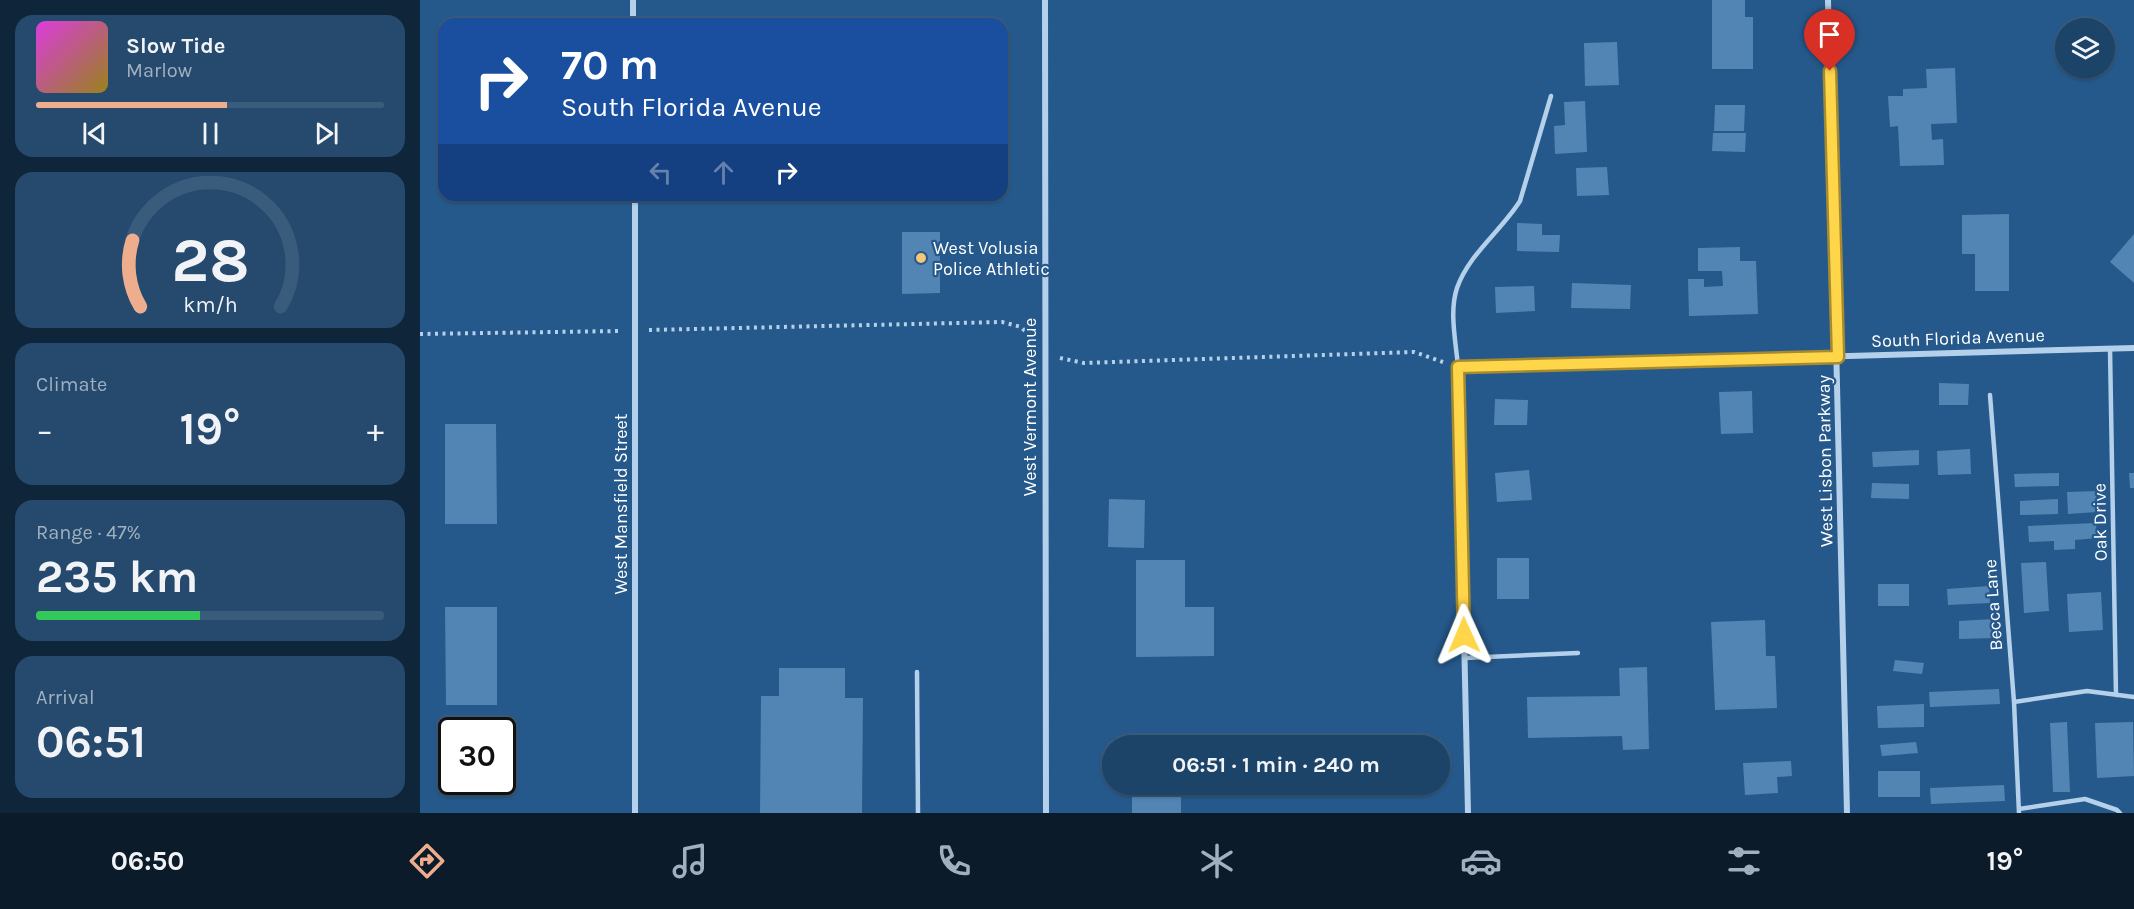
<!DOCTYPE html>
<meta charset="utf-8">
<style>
:root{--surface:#1c4368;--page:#254a6e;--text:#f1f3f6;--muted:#a0b0c0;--line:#3a5c7c;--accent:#eead8d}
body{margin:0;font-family:Karla,sans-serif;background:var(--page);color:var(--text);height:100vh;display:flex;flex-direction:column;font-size:22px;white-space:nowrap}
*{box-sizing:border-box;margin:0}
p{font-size:20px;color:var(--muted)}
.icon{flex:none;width:33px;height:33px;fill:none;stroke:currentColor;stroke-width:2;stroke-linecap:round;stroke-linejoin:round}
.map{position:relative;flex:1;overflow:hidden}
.drawer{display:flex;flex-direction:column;gap:15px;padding:15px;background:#0f2539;width:420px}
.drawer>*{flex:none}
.top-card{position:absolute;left:18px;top:18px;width:570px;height:183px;border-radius:18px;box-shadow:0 2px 4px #0004,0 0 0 2px var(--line);background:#1a4fa0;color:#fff;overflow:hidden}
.fabs{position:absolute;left:1635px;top:18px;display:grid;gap:12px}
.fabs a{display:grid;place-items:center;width:60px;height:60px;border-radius:50%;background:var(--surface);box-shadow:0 2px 4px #0004,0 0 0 2px var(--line);font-size:30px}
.speed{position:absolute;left:18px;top:717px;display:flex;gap:12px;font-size:30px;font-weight:700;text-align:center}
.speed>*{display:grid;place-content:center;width:78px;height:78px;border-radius:50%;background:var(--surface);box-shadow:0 2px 4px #0004,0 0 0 2px var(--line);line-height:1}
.speed .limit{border:3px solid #111;border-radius:9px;background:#fff;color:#111}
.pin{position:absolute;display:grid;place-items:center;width:51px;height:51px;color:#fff;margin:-62px -26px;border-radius:50% 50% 50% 0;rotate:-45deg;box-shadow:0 0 6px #0007}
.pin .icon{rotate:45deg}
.me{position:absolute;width:66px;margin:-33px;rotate:359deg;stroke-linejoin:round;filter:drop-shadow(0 0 4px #0008)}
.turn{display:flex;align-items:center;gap:21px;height:126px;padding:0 24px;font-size:27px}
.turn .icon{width:78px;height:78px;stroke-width:2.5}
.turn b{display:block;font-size:42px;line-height:51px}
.lanes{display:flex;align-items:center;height:57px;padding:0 24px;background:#0003;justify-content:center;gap:30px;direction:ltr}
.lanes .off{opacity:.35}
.big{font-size:45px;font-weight:700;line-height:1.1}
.drawer .widget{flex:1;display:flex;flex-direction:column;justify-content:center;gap:9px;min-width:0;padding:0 21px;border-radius:18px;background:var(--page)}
.drawer .dial{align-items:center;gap:0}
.dial svg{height:156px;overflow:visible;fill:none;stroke:var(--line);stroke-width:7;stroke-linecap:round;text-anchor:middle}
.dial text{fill:var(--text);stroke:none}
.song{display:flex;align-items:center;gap:18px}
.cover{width:72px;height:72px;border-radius:9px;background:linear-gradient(135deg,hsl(300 70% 55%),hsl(50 70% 35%))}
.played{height:6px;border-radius:3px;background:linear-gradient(90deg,var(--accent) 55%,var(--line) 55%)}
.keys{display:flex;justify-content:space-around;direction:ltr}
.heat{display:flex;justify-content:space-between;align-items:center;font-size:33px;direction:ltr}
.charge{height:9px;border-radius:4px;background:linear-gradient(90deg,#34c759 47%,var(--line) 0)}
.trip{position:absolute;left:682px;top:735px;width:348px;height:60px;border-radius:30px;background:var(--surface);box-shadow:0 2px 4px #0004,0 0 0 2px var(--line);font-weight:700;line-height:60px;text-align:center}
.tabs{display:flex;height:96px;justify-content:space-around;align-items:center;background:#0b1b2a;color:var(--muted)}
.tabs .icon{width:42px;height:42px}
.tabs .active{color:var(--accent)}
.tabs b{font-size:27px;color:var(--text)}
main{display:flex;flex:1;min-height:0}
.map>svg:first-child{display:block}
</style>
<main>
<section class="drawer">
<div class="widget">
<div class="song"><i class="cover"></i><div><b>Slow Tide</b><p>Marlow</p></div></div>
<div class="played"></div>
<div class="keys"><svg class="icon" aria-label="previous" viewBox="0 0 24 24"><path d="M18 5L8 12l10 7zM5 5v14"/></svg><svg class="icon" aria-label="pause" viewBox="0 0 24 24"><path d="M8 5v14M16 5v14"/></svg><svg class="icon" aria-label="next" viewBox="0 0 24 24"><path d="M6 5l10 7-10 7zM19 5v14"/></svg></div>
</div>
<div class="widget dial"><svg viewBox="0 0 100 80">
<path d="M14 69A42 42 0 1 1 86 69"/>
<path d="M14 69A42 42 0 0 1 10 35" stroke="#eead8d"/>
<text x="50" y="56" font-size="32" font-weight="700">28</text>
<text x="50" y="72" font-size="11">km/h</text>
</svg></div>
<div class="widget"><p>Climate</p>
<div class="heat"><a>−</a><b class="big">19°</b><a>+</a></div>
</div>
<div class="widget"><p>Range · 47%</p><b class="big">235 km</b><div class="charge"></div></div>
<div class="widget"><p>Arrival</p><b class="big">06:51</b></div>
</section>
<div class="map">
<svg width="1714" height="813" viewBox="0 0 1714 813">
<rect width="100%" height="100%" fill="#26598b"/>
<!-- building -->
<path fill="#5285b4" d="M1292 0H1325V17H1333V69H1292Z
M1197 42 1199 85 1165 86 1164 43Z
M1535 68 1537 123 1511 124 1512 140 1523 139 1524 165 1480 166 1478 126 1470 127 1468 96H1483V89L1507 88 1506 69Z
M1165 101 1167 152 1135 154 1134 126 1145 125 1144 102Z
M1295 105H1325L1324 131H1294Z
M1293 133H1326L1325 152 1292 151Z
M1187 167 1189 195 1157 196 1156 168Z
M1589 214V291H1555V254H1542V215Z
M1097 223 1122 224V235H1140L1139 252 1097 251Z
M482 232H520V293L482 294Z
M1714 234V283L1690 262Z
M1320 247V261H1336L1338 314 1269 316 1268 279H1284V287L1303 286 1302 271H1278V248Z
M1152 283 1211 285 1210 309 1151 308Z
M1114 286 1115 311 1076 313 1075 287Z
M1519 383 1549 384 1548 405H1519Z
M1332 391 1333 433 1301 434 1299 392Z
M1075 399 1108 400 1107 425H1074Z
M25 424H76L77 524H25Z
M1550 449 1551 474 1518 475 1517 451Z
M1499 450V465L1453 467 1452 452Z
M1109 470 1112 500 1077 502 1075 473Z
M1639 473V486L1595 487 1594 474Z
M1709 473H1714V488H1710Z
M1452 483 1489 484V499L1451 498Z
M1676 491 1677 512 1648 514 1647 492Z
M689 499 725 500 724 548 688 547Z
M1638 499V514L1600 515V501Z
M1676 523 1677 538 1655 540V549L1634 550V541L1609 542 1608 526Z
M1077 558H1109V599H1077Z
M716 560H765V607H794V656L716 657Z
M1626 562 1629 611 1604 613 1601 563Z
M1458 584H1489V606H1458Z
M1569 586 1570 603 1528 605 1527 589Z
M1681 592 1683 630 1649 632 1647 594Z
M25 607H77V705H26Z
M1573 619 1574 638 1539 639V621Z
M1345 620 1346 656H1355L1357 708 1295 710 1291 622Z
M1475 660 1504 663 1502 674 1473 671Z
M1227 667 1229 749 1203 750 1202 736 1108 738 1107 697 1200 696 1199 668Z
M359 668H425V698H443L442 813H340L341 696H359Z
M1579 689 1580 704 1510 707 1509 692Z
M1504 704V727L1458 728 1457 706Z
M1647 722 1650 792H1633L1630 723Z
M1713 722 1714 776 1677 778 1675 723Z
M1496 742 1498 753 1462 756 1460 745Z
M1371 761 1372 776 1357 777 1358 793 1325 795 1323 763Z
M1458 771H1500V797H1458Z
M712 784H761V813H712Z
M1584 785 1585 801 1511 804 1510 788Z"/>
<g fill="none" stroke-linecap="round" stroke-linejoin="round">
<!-- path -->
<path stroke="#b4d0ea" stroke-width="4" stroke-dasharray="3 4.5" stroke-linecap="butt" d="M229 330 582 322 601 327 610 336
M0 334 200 331
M640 358 664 363 994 352 1023 362"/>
<!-- service -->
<path stroke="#b4d0ea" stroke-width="4.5" d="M1690 349 1696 695
M1038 367C1036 342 1029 312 1037 288 1049 254 1081 231 1100 201L1131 96
M1570 395 1594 702 1599 813
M1044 658 1158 653
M497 672 498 813
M1594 702 1667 691 1714 697
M1599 809 1665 799 1697 810 1700 813"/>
<!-- minor -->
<path stroke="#b4d0ea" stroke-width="6" d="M213 0V24
M625 0 626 813
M1408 0 1427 813
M215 195V813
M1048 813 1038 367 1714 348"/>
</g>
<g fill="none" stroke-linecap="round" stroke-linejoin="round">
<defs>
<path id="route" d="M1044 635 1038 367 1418 357 1410 71"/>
</defs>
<!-- route casing -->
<use href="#route" stroke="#a68a30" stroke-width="15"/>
<!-- route -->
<use href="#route" stroke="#ffd54a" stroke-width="10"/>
</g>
<!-- markers -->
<circle fill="#f3c778" stroke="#26598b" stroke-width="2" cx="501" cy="258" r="6"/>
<g text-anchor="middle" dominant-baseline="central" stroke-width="4.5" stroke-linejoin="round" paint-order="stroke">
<!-- poi labels -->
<g font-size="18" fill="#fff" stroke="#26598b" text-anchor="start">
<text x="513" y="248">West Volusia<tspan x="513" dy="21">Police Athletic</tspan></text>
</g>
<!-- street labels -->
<g font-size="18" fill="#fff" stroke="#26598b">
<text transform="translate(1538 338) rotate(-2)">South Florida Avenue</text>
<text transform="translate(610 407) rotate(-90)">West Vermont Avenue</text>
<text transform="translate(1405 461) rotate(-91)">West Lisbon Parkway</text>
<text transform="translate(201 504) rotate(-90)">West Mansfield Street</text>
<text transform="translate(1680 522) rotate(-91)">Oak Drive</text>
<text transform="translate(1573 605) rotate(-94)">Becca Lane</text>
</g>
</g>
</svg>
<div class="fabs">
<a><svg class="icon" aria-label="layers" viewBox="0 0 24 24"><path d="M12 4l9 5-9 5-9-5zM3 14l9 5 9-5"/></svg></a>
</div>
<div class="speed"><div class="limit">30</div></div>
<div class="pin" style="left:1410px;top:71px;background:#d93025"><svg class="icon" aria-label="arrive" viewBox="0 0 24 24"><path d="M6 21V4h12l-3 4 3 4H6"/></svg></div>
<svg class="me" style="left:1044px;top:635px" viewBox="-20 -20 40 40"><path d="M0-17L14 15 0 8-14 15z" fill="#ffd54a" stroke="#fff" stroke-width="4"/></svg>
<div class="trip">06:51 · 1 min · 240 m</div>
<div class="top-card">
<div class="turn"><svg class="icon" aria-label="right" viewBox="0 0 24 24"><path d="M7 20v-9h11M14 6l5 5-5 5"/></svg><div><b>70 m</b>South Florida Avenue</div></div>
<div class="lanes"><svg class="icon off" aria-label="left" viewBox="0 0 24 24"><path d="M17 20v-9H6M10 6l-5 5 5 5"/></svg><svg class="icon off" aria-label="ahead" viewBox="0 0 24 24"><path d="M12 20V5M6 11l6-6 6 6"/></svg><svg class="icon" aria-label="right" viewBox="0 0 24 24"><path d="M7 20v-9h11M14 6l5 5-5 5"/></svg></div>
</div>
</div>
</main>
<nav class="tabs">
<b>06:50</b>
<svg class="icon active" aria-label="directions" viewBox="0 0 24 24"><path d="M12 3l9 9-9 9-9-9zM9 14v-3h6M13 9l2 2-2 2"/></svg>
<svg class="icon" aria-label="music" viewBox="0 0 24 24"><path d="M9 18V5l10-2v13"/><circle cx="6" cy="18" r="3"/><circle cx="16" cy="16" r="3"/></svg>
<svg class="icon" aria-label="phone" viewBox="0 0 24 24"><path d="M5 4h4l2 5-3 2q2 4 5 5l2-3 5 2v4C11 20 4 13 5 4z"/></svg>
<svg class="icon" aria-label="climate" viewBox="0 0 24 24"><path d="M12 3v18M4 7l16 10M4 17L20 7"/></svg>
<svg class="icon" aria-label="car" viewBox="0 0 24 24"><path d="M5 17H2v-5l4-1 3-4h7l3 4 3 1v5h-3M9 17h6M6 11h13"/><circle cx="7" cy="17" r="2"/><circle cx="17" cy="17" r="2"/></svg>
<svg class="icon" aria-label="filters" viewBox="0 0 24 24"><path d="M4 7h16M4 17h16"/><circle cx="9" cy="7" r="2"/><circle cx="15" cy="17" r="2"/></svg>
<b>19°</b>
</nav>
